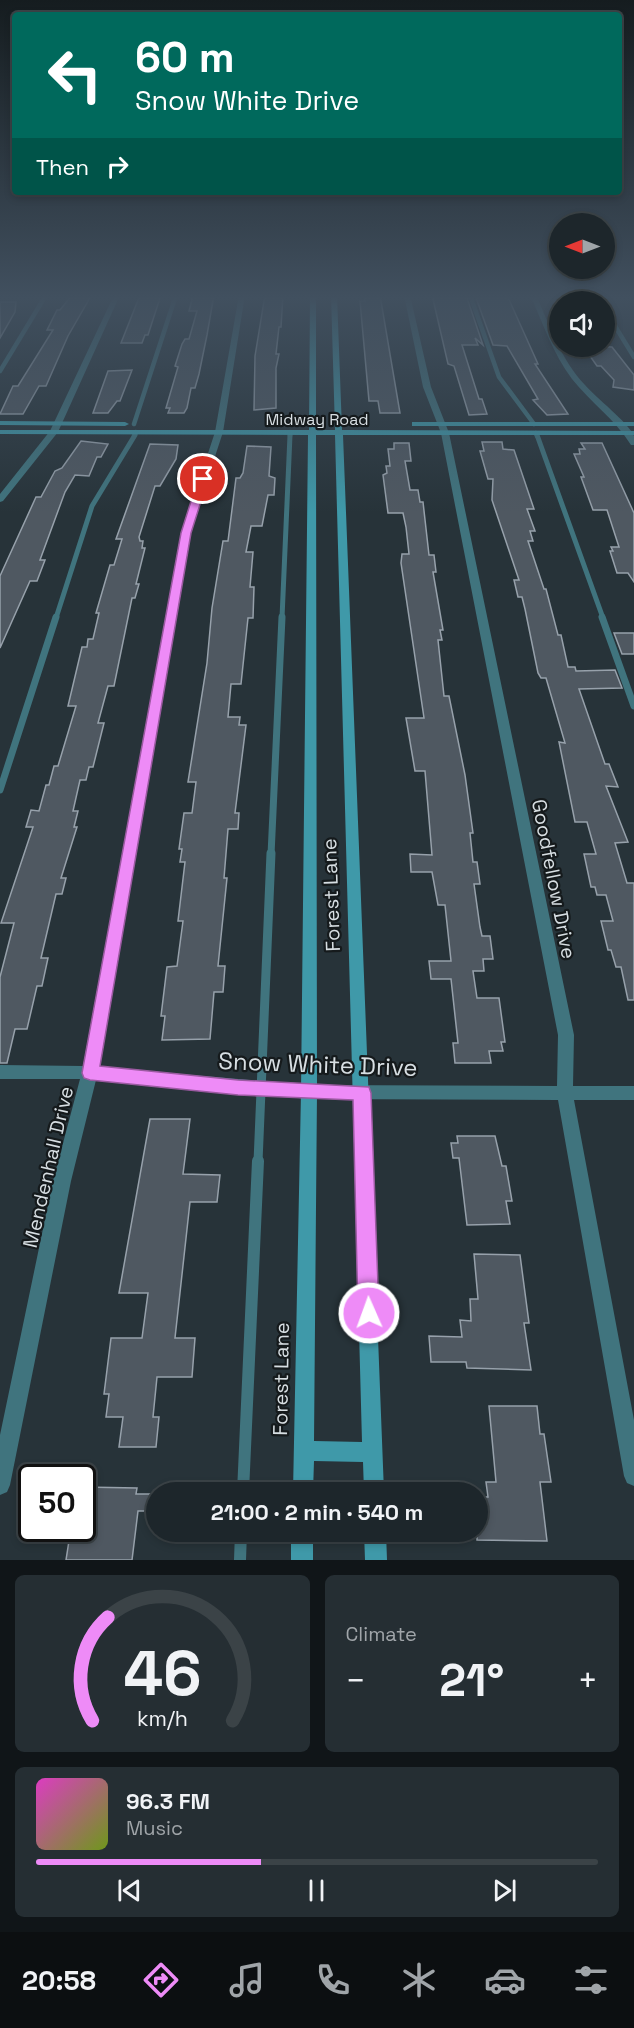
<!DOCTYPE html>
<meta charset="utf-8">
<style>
:root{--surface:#1d262b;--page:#252e33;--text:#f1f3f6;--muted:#a0a5a9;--line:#3b4347;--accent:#ee8bf7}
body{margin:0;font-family:"Space Grotesk",sans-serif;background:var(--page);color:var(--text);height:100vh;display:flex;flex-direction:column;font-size:22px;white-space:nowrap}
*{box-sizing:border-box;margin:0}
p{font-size:20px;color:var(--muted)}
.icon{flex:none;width:33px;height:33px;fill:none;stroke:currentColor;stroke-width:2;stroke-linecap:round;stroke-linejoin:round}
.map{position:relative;height:1560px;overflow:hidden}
.details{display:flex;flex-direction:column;gap:15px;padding:15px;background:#101518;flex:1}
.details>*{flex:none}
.hud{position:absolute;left:12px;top:12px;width:610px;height:183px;border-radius:6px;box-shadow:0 3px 9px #0003,0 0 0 2px var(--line);background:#00695c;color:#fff;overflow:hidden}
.needle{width:39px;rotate:270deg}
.controls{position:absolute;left:549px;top:213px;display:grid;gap:12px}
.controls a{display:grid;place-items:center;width:66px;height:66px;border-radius:50%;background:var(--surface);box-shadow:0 3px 9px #0003,0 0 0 2px var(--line);font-size:30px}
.speed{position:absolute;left:18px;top:1464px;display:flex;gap:12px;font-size:30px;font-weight:700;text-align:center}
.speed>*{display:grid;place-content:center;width:78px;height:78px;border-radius:50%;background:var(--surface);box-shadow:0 3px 9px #0003,0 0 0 2px var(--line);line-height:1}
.speed .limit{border:3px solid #111;border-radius:9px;background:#fff;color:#111}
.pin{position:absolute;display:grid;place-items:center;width:51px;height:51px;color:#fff;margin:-26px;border:3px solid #fff;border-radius:50%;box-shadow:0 2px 6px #0007}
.me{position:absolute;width:66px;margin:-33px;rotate:358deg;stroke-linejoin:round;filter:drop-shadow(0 0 4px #0008)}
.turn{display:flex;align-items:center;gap:21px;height:126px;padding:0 24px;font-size:27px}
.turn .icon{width:78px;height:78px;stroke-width:2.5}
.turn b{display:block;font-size:42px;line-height:51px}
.then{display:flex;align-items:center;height:57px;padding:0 24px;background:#0003;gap:12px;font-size:22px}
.big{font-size:45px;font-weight:700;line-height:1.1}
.details .card{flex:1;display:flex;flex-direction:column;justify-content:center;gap:9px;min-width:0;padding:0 21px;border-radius:9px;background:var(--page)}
.details .dial{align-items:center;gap:0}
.dial svg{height:156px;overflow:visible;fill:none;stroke:var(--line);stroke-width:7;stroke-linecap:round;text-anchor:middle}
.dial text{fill:var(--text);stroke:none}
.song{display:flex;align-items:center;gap:18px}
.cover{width:72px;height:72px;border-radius:9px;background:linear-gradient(135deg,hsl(310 70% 55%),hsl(80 70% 35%))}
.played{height:6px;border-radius:3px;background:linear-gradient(90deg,var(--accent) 40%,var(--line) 40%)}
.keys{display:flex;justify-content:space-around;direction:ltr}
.heat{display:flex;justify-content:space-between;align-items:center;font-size:33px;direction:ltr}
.details .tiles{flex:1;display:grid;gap:15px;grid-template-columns:1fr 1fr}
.card:last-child{grid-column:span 2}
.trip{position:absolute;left:146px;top:1482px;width:342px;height:60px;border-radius:30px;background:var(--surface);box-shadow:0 3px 9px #0003,0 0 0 2px var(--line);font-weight:700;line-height:60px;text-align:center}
.tab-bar{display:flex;height:96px;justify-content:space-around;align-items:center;background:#0c0f11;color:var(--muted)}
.tab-bar .icon{width:42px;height:42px}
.tab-bar .active{color:var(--accent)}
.tab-bar b{font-size:27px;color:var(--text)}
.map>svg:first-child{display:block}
</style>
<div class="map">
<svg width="634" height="1560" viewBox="0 0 634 1560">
<rect width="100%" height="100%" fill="#273339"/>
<!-- building -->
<path fill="#4f5861" stroke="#97a1ab" stroke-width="1.5" d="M72 295 91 296 68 336 46 386H39L23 414H0L13 386H18L53 330H47L57 310H60Z
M140 295H161L148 335H145L142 343H121Z
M193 295H214L207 335 199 374 195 388H191L187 408 184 413H168L170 408H166L178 367 175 366 182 344 185 339H189L197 311H189Z
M265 295H283L281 327H279L276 354H279L276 368V408L254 410 255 356Z
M364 295H380L400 413H380L378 401H369L360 301H365Z
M432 295H466L483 345 475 338 478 345H462L479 399H482L487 414 469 415 454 366 448 364Z
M475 295H507L538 364H535L568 414 547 415 533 400 538 399 507 346 493 345Z
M0 302H16L15 312 0 338Z
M583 346 612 347 634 375V390L613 387 614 380 601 366H597Z
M132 370 120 401H117L108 413H93L108 371Z
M81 441 108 444 101 457H97L89 476 75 475 65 492 40 560H45L37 581H30L0 648V576L36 497H41L55 471 62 468Z
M482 442H502L503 449 514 450 534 509H527L535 531H530L533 541H528L544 589H546L558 635H561L568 667H575L576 671 615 670 622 688 579 689 605 764H609L618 787 606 786 628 842 615 843 627 883H634V1000H628L621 967H616L611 950H608L601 921H613L606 895H597L595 887H591L584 854H596L587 822H575L559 742 565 743 546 678H541L538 673 525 609 522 597H518L514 580H519L492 500 493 479H488L480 451H484Z
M394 443H409L411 461H405L410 490H418L420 502H423L429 555H434L436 572H433L443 630H440L442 640H438L444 696H449L465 775 473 833H470L473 862H477L480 884H474L480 927 482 936H490L493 959H483L484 971H473L477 998H499L505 1042H501L503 1051H489L491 1063H455L453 1043H458L451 979H431L429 961H451L445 905H438L432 872H411L410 854 432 855 425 771H415L406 718H424L401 563 402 554H409L406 527 403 513H388L383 475 387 473 386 466H390L388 449H394Z
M581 443H602L634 513V582L628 573H617L610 551H613L611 547H619L607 510H593L581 477H584L574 454H580L579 449H585Z
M150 444 178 445 176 459 160 486H155L139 537 140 541H143L142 548H145L136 584H139L135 598H132L114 686H108L98 723H104L93 767H89L86 780H80L73 811H78L74 827H77L61 878H66L62 894H56L41 958H48L42 986H37L27 1029H15L7 1063H0V977L14 923H1L33 827H26L31 810 39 811 46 785H49L54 766H58L76 706H68L82 647H87L88 639H93L99 613H96L110 565H114L122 539H116Z
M247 446 271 447 269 476 275 478 274 495H268L262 526H251L246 552H253L250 587H254L253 618H248L241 684H231L228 717H240L239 725H246L235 813H239L238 829H228L224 878H227L218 966H225L223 992H214L210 1039 162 1040 165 1016H161L167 967 177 966 183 921H178L185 862H180L182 849H179L184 813H192L196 782H188L207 663 212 608 223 541H228L236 478H240L243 473Z
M614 633H634V654H622Z
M150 1119H190L183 1174 220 1175 217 1202H190L175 1338H195L192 1377H157L153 1417H159L156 1447H119L123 1417H106L109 1394H104L111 1338H142L148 1293H119Z
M457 1136H495L502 1166H506L512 1201H506L510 1224 467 1225 459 1158H453L451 1143H458Z
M474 1254 520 1255 529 1323H524L531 1370 467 1368 466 1362H431L429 1336 462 1337 460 1320 471 1321 470 1299H478Z
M489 1406H537L540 1434H544L551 1482H540L547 1541 477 1540V1497H488L486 1482H496Z
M82 1487 137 1488 136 1494H153L151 1511H138L132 1560H66L71 1528H82Z"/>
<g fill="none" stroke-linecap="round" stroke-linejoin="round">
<!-- lane-far4 -->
<path stroke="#40747e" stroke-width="4.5" d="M470 295 499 377 534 424
M597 295 601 302
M604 308 634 357
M0 371 46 295
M134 424 176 295
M536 433 537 436
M134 436 136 432
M290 436V432"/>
<!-- lane-far3 -->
<path stroke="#40747e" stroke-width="5" d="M537 435 603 618
M56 618 92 506 135 435
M282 618 290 435"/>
<!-- lane-far2 -->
<path stroke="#40747e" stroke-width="7" d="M602 617 634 706
M0 790 56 617
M271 855 282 617"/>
<!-- lane-far1 -->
<path stroke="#40747e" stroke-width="9" d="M258 1162 271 853"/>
<!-- lane -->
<path stroke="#40747e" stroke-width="12" d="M243 1492 258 1161
M240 1560 241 1532"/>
<!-- street -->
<path fill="#40747e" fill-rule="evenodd" d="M114 295H120L58 432 3 501 0 502V494L50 431Z
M239 295H245L223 432 190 533 99 1067 309 1085 557 1086 558 1035 441 433 423 387 404 295H410L431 387 449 433 574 1035 573 1086H634V1100H574L634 1420V1486L627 1483 624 1476 558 1100 309 1099 96 1080 71 1181 10 1485 7 1492 0 1495V1435L53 1181 80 1079H0V1065L83 1066 182 533 215 432Z
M530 295H536C550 326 561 360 585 385 596 398 628 422 634 436 634 438 634 444 634 445H631C615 419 590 402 572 379 553 354 543 323 530 295Z"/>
<!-- secondary -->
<path fill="#3f99a9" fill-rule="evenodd" d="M310 295H316V430H335L331 295H337L342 430 634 431V435H343L384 1492H364L363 1462 314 1461 313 1492H293L301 1092 308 435 0 434V430H309ZM316 435H335L362 1442 314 1441 317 1092Z
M0 421 125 422 129 424 125 426 0 425Z
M412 422H634V426H412Z
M291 1532H313V1560H291Z
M364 1532H386L387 1560H365Z"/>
</g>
<!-- sky -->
<linearGradient id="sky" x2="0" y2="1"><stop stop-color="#151c1f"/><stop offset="0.58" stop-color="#41505f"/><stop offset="1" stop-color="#41505f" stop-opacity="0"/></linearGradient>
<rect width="634" height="513" fill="url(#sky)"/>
<!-- route -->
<path fill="#ee8bf7" stroke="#9b5aa1" stroke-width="1.5" d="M203 476 208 479 191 533 100 1066 238 1080 369 1087 371 1093 379 1313 376 1320 369 1324 361 1320 358 1313 353 1100 238 1095 90 1080 84 1078 82 1073 181 533 198 479Z"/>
<g text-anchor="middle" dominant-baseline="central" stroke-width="4.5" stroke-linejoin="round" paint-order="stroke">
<!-- far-street labels -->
<g font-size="16" fill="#d7dee2" stroke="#151a1c">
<text x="317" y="419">Midway Road</text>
</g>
<!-- street labels -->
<g font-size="20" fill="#d7dee2" stroke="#151a1c">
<text transform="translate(554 879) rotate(79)">Goodfellow Drive</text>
<text transform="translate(331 895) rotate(-92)">Forest Lane</text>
<text transform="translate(48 1167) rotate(-77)">Mendenhall Drive</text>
<text transform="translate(281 1379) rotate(-89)">Forest Lane</text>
</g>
<!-- near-street labels -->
<g font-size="24" fill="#d7dee2" stroke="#151a1c">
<text transform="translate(318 1064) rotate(2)">Snow White Drive</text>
</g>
</g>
</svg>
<div class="controls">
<a><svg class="needle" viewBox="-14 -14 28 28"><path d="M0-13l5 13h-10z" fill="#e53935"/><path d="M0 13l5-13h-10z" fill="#a0a5a9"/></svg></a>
<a><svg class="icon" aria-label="sound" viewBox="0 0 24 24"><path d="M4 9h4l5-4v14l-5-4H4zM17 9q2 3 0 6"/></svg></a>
</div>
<div class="speed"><div class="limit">50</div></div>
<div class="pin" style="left:203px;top:479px;background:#d93025"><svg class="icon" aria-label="arrive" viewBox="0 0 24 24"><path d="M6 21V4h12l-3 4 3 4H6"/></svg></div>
<svg class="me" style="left:369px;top:1313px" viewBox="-20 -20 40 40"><circle r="17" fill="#ee8bf7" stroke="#fff" stroke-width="3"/><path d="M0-11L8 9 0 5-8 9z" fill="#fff"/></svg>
<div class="trip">21:00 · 2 min · 540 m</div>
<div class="hud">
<div class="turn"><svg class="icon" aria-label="left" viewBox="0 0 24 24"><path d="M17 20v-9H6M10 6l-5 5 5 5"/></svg><div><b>60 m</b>Snow White Drive</div></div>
<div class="then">Then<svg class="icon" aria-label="right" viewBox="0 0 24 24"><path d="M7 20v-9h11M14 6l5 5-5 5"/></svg></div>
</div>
</div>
<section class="details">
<div class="tiles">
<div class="card dial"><svg viewBox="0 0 100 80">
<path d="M14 69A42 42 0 1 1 86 69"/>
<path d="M14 69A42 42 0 0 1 22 16" stroke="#ee8bf7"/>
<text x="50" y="56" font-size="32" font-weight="700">46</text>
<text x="50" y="72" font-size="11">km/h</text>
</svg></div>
<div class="card"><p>Climate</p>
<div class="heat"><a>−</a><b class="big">21°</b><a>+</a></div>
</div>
<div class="card">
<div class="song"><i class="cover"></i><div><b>96.3 FM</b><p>Music</p></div></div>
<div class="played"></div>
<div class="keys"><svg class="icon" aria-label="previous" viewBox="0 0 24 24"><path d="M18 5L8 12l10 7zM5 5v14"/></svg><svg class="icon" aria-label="pause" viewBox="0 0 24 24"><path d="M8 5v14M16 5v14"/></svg><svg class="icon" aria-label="next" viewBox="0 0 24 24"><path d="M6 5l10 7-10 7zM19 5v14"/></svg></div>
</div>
</div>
</section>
<nav class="tab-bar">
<b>20:58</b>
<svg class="icon active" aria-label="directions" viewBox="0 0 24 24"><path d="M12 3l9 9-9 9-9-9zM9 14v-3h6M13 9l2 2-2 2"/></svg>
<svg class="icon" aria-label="music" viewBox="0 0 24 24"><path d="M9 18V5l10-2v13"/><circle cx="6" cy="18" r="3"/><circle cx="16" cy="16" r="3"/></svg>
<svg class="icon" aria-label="phone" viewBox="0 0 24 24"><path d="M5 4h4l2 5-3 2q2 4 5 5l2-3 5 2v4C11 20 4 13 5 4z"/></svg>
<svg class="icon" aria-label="climate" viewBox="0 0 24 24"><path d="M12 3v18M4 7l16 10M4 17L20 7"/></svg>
<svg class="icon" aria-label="car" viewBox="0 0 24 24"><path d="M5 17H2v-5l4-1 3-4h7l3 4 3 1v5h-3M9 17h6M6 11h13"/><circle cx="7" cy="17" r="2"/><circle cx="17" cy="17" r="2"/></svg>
<svg class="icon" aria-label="filters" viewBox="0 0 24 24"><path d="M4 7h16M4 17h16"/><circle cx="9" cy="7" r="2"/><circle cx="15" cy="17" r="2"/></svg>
</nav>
